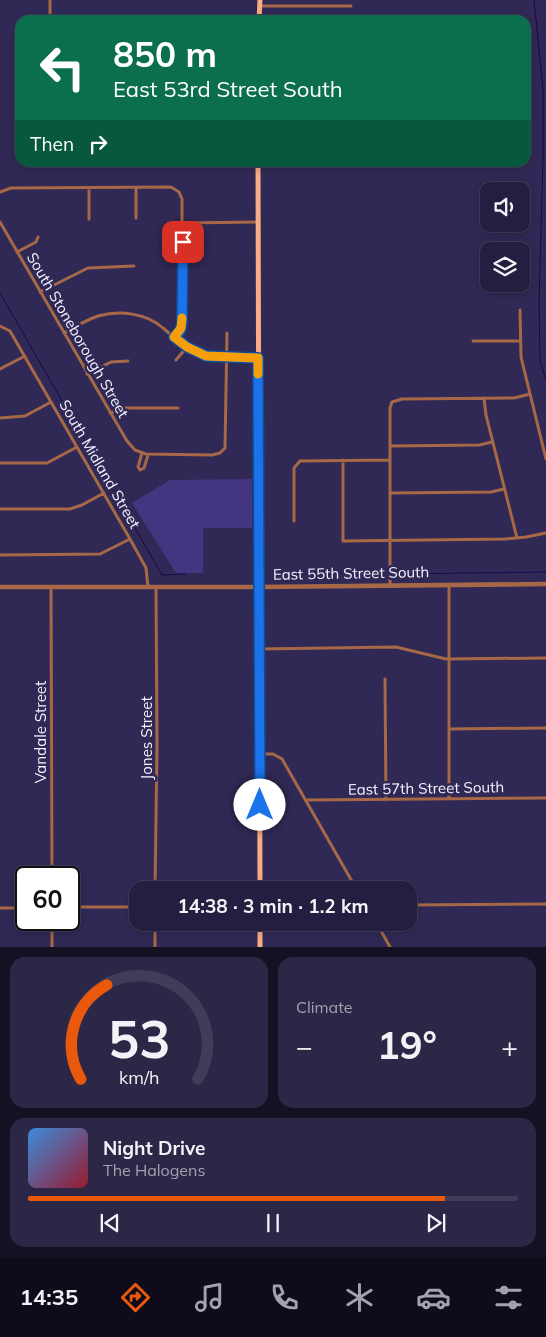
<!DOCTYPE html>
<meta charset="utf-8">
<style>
:root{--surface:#241f40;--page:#2c2747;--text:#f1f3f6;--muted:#a3a2b1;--line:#413d59;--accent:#ea580c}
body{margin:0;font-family:Mulish,sans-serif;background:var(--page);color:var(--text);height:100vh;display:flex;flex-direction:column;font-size:19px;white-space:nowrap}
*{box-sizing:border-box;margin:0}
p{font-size:16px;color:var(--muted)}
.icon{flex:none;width:28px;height:28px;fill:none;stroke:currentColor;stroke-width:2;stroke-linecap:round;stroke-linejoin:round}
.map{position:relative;height:947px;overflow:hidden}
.details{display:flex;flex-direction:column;gap:10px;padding:10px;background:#141123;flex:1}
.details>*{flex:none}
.hud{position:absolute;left:15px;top:15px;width:516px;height:152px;border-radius:15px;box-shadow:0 2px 8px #0003,0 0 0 1px var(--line);background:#0b6e4f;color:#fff;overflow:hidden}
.tools{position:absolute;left:480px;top:182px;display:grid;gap:10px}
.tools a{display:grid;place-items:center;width:50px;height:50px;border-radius:10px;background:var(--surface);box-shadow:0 2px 8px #0003,0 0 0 1px var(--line);font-size:25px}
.speed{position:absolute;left:15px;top:866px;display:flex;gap:10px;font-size:25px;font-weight:700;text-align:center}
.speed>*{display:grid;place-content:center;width:65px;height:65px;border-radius:50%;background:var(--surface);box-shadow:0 2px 8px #0003,0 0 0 1px var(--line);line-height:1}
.speed .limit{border:2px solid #111;border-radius:8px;background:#fff;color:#111}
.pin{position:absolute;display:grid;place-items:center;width:42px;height:42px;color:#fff;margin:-21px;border-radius:10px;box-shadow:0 2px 8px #0006}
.me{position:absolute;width:55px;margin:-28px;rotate:0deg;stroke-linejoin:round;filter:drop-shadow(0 0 4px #0008)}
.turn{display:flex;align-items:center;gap:18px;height:105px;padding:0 15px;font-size:22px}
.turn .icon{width:65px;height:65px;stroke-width:2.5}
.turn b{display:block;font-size:35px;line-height:42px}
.then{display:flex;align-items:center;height:48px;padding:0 15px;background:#0003;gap:10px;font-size:19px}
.big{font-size:38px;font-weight:700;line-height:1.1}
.details .tile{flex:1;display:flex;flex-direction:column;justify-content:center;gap:8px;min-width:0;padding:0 18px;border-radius:15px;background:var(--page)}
.details .dial{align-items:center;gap:0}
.dial svg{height:130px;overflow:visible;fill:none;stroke:var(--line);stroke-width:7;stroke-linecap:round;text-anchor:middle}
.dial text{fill:var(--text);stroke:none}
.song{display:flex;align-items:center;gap:15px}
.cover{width:60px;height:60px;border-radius:8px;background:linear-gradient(135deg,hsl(210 70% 55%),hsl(350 70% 35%))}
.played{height:5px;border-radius:2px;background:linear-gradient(90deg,var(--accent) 85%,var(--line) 85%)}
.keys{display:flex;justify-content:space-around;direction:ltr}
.heat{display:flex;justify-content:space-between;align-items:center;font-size:28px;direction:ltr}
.details .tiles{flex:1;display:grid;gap:10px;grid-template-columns:1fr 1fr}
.tile:last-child{grid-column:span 2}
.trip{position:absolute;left:129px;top:881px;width:288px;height:50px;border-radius:15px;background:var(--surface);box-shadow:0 2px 8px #0003,0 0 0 1px var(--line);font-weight:700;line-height:50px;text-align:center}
.menu{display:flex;height:80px;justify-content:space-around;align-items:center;background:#0e0c1a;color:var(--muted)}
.menu .icon{width:35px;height:35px}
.menu .current{color:var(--accent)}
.menu b{font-size:22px;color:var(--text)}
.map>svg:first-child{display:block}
</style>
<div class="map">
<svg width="546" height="947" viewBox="0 0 546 947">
<rect width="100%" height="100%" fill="#302955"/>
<!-- green -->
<path fill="#433580" d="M252 479V528H203V573H176L132 503 170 480Z"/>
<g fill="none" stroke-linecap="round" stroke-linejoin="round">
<!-- stream -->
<path stroke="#1d054d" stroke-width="1" d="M534 0 543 89V160L539 301 540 361 546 380
M0 293 162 575 185 574
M395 574 546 572
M272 575 383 573"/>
<!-- minor -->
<path stroke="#a66847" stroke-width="3" d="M50 0V20
M260 6H351
M258 164 360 162
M89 188V219
M136 188V218
M0 192 11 188 171 187 179 192 182 199V321L180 331 174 337
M0 222 127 441 135 450 146 454 212 455 220 453 225 448 227 333
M183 223 258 222
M17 252 36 242 38 237
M40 292 88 268 134 266
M520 310 521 357 546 459
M0 326 10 331 130 539 146 568 148 587
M64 333C75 327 86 320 98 316 120 310 146 313 163 328 175 338 186 349 201 354 218 361 240 358 258 359
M473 341H519
M176 360 187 347
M0 369 25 356
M87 374 111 362 128 361
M484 398 486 415 517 538
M110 413 126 408H178
M0 418 25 416 51 402
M390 446 479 445 492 442
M142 453 138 467 140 470 144 468 148 455
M343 460V541L505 539 526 537 546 533
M0 463H47L77 447
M390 493 491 492 504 489
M0 509H70L82 505 104 493
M294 521V468L300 461 390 460
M0 555 100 554 130 539
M390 585V408L392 402 402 399 514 398 530 394
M449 585V799
M51 587 52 878
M259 649 396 647 446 659 546 658
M385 679 386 800
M449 729 546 728
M260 754H273L282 759 357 890
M307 800 546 798
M155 890 157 746 156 587
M408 905 546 904
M69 907H138
M0 908H26
M52 920V947
M155 922V947
M376 922 390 947"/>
<!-- tertiary -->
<path stroke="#a66847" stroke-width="4.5" d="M0 587H258L546 584"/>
<!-- primary -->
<path stroke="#f9ac85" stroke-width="5" d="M259 20 260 0
M258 162 260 890
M260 922V947"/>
</g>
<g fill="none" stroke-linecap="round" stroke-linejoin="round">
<defs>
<path id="route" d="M183 242 182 323 180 331 174 337 187 347 206 356 258 358 260 805"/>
</defs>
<!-- route casing -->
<use href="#route" stroke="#114b97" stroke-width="12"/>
<!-- route -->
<use href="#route" stroke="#1a73e8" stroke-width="9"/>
<!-- slow -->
<path stroke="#f59e0b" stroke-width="9" d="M182 318 181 328 174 337 187 347 206 356 258 358V374"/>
</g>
<g text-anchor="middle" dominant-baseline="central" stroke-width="5" stroke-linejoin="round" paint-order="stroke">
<!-- street labels -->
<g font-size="15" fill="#f4f3ff" stroke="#302955">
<text transform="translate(78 335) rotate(60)">South Stoneborough Street</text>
<text transform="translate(100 464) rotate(60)">South Midland Street</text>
<text transform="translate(351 573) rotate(-1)">East 55th Street South</text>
<text transform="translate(40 732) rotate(-90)">Vandale Street</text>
<text transform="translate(146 738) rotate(-90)">Jones Street</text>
<text transform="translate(426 788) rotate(-1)">East 57th Street South</text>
</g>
</g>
</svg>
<div class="tools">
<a><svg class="icon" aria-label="sound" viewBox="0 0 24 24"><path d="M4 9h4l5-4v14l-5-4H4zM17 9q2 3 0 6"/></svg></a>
<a><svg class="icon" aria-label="layers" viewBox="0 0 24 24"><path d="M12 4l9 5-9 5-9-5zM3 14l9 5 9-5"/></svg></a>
</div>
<div class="speed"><div class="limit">60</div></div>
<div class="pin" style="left:183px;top:242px;background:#d93025"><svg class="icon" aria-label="arrive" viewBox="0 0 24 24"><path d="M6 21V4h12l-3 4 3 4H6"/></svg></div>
<svg class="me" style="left:260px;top:805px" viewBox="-20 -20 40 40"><circle r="19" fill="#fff"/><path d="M0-13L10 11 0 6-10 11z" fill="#1a73e8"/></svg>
<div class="trip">14:38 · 3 min · 1.2 km</div>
<div class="hud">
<div class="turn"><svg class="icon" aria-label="left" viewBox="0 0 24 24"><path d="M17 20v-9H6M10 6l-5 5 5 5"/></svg><div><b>850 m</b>East 53rd Street South</div></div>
<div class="then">Then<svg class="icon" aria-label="right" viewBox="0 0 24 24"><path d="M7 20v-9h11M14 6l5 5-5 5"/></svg></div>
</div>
</div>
<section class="details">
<div class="tiles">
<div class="tile dial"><svg viewBox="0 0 100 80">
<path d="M14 69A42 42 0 1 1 86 69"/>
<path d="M14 69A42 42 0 0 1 30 11" stroke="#ea580c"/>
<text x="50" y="56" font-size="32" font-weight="700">53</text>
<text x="50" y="72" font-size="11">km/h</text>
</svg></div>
<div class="tile"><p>Climate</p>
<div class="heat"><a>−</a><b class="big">19°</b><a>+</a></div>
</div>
<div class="tile">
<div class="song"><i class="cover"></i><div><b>Night Drive</b><p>The Halogens</p></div></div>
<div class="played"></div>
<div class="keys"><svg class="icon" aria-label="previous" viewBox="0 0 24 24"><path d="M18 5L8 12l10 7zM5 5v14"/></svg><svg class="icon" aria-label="pause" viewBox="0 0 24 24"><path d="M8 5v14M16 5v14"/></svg><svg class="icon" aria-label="next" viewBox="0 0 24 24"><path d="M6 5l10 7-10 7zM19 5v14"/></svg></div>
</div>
</div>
</section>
<nav class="menu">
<b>14:35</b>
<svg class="icon current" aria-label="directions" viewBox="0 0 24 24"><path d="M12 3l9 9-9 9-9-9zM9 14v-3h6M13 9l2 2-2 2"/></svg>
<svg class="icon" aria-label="music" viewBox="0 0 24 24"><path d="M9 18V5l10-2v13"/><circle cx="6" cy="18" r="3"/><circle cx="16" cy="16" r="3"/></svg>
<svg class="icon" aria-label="phone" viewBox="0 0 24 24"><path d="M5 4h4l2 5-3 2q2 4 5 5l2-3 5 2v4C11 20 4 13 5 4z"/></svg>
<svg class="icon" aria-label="climate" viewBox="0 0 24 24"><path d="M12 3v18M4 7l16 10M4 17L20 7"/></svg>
<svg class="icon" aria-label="car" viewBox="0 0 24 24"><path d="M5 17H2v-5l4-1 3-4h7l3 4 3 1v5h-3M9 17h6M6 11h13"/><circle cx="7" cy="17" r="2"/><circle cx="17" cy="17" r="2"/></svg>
<svg class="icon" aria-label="filters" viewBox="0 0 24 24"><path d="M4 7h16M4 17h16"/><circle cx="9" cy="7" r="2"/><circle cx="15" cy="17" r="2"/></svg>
</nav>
